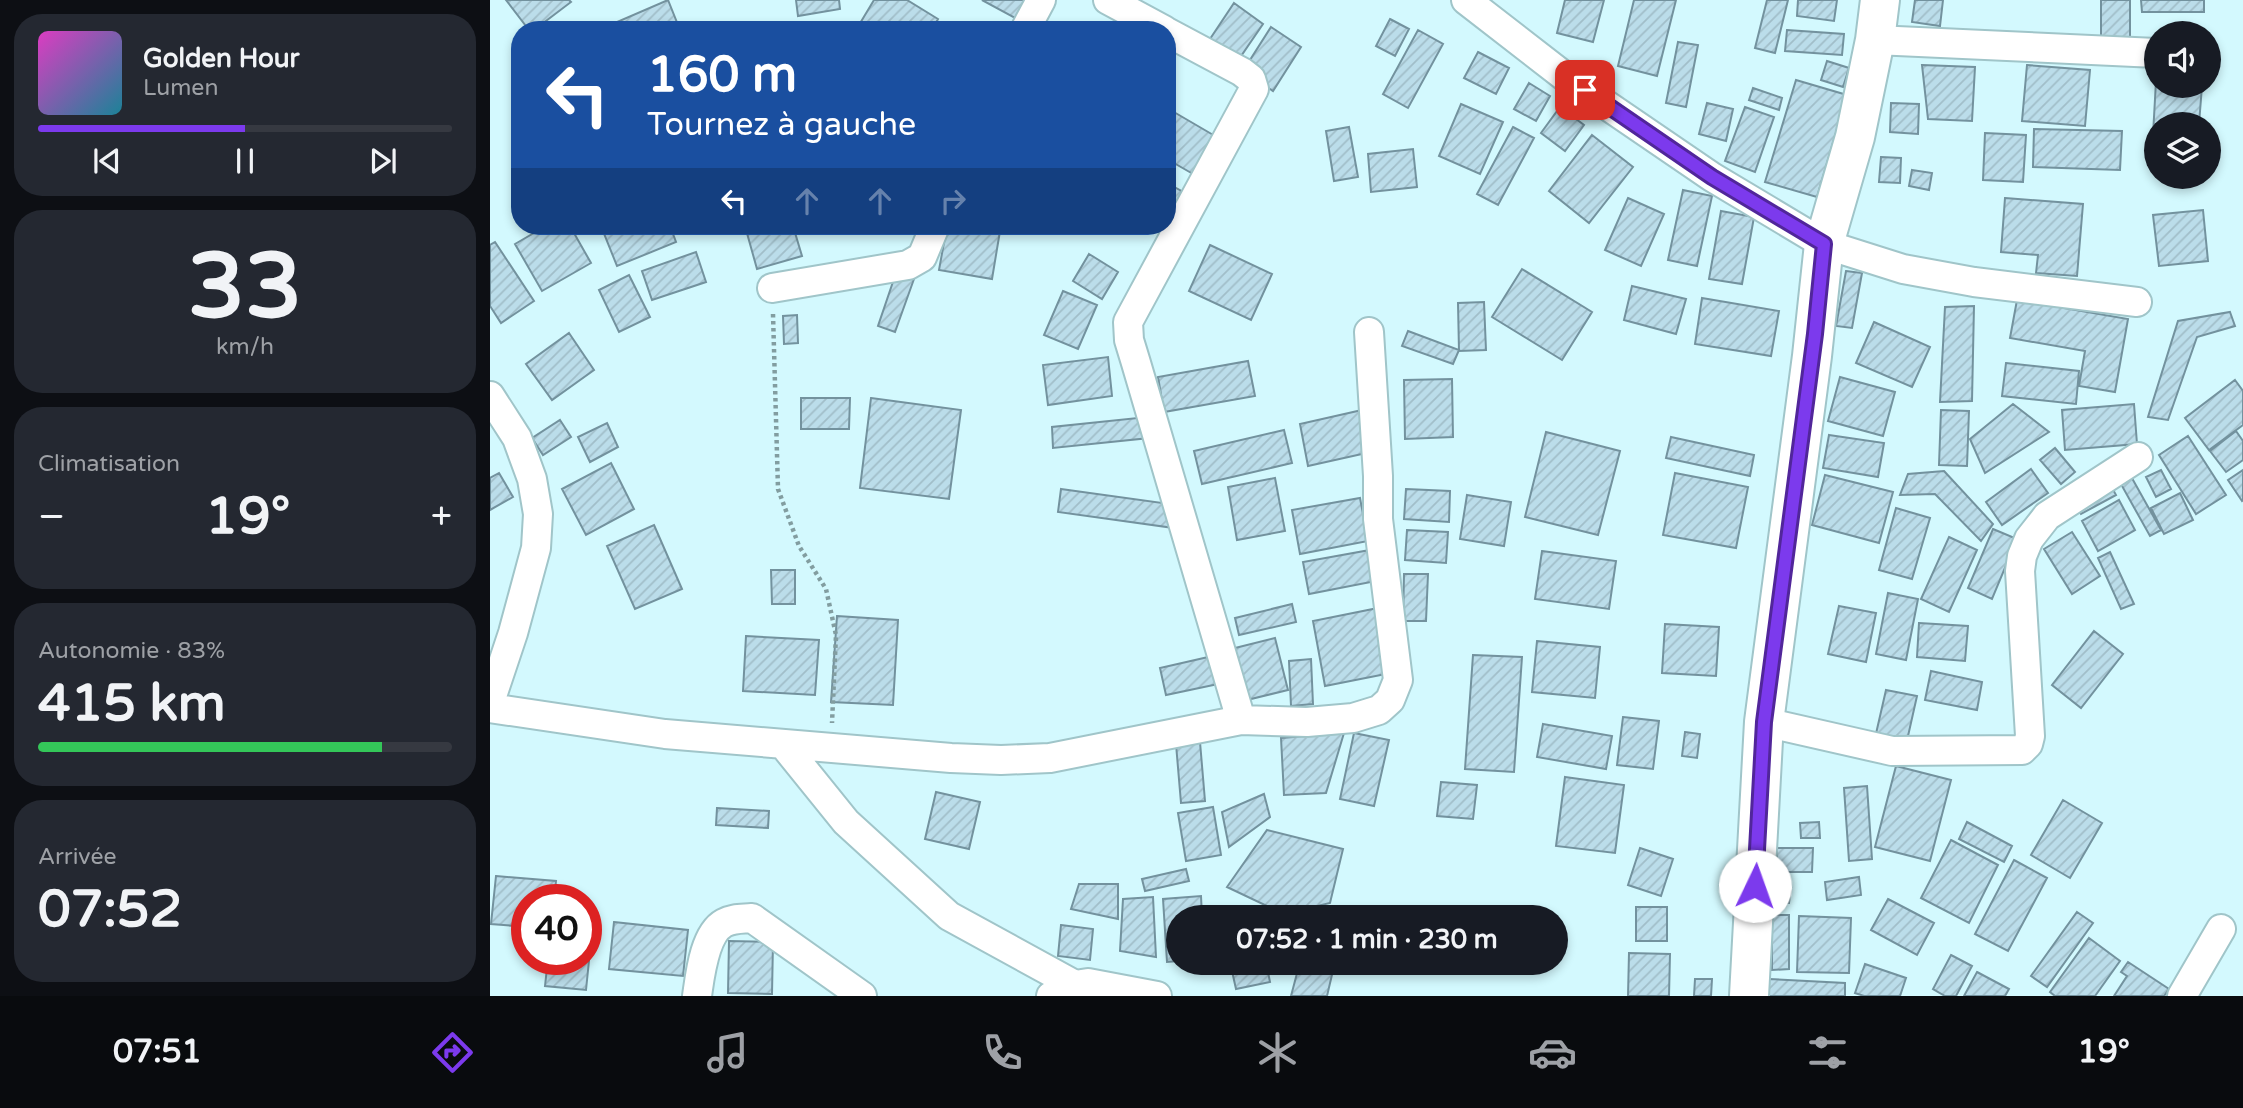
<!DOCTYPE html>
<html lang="fr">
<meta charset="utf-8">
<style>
:root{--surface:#171b24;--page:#242831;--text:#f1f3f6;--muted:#9ea1a6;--line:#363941;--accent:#7c3aed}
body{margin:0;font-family:"Varela Round",sans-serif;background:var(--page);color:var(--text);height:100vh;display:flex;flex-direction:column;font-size:26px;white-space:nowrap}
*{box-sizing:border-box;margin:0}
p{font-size:23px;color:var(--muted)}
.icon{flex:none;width:38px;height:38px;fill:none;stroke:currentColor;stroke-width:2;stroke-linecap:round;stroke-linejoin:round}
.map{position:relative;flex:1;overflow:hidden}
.drawer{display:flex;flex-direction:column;gap:14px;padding:14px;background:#0d0f14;width:490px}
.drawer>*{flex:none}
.banner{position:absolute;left:21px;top:21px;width:665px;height:214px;border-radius:28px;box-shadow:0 4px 10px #0003;background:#1a4fa0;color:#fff;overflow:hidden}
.tools{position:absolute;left:1654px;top:21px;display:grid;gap:14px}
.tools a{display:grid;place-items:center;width:77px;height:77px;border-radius:50%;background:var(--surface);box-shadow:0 4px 10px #0003;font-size:35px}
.speed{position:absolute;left:21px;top:884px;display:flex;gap:14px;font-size:35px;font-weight:700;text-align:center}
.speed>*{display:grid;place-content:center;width:91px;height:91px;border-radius:50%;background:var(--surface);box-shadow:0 4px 10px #0003;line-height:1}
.speed .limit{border:10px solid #d22;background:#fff;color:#111}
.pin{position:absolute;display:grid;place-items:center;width:60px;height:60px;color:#fff;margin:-30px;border-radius:14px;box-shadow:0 4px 10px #0006}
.me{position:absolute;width:77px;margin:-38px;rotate:3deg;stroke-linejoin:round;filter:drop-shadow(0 0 5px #0008)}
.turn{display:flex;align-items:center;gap:24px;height:147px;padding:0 21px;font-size:32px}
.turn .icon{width:91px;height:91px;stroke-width:2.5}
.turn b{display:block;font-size:49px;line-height:60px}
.lanes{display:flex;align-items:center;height:66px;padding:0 21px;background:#0003;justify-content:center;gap:35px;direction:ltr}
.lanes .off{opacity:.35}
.big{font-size:52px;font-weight:700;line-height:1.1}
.drawer .card{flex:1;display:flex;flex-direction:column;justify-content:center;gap:10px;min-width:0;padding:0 24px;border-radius:28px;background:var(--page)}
.drawer .dial{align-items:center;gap:0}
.dial b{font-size:91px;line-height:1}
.song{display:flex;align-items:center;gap:21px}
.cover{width:84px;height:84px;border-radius:10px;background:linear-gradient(135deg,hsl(310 70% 55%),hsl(190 70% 35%))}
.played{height:7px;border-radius:4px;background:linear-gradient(90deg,var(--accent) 50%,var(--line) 50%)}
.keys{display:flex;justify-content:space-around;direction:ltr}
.heat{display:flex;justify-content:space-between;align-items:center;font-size:38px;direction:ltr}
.charge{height:10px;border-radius:5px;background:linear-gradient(90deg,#34c759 83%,var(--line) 0)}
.trip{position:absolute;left:676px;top:905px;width:402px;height:70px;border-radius:35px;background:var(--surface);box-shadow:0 4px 10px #0003;font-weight:700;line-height:70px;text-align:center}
.tab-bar{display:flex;height:112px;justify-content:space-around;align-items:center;background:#090b0e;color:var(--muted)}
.tab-bar .icon{width:49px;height:49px}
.tab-bar .current{color:var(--accent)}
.tab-bar b{font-size:32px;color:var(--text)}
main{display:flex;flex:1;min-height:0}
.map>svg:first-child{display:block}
</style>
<main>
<section class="drawer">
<div class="card">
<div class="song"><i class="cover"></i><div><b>Golden Hour</b><p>Lumen</p></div></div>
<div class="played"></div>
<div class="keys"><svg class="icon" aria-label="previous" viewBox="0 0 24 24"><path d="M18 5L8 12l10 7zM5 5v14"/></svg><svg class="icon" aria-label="pause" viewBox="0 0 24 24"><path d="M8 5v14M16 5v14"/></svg><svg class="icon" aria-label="next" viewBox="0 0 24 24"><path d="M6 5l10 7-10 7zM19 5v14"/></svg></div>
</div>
<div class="card dial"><b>33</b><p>km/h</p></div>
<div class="card"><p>Climatisation</p>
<div class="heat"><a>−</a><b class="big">19°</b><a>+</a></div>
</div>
<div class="card"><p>Autonomie · 83%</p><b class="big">415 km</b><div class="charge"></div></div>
<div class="card"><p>Arrivée</p><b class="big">07:52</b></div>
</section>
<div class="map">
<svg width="1753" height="996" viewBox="0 0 1753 996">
<defs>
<pattern id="building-hatch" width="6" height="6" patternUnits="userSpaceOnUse" patternTransform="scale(1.75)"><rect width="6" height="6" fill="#bbddea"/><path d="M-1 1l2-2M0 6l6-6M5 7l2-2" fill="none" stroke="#a1bec9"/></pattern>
</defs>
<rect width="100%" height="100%" fill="#d3f9fe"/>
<!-- building -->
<path fill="url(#building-hatch)" stroke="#73929e" stroke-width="2" d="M16 0H79L81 2 44 30H39Z
M178 0 190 30H122L120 25Z
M306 0H349L350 9 308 16Z
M384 0H417L448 19 442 30H366Z
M492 0H535L525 18Z
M1075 0H1114L1103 42 1067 33Z
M1144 0H1186L1167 76 1128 66Z
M1277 0H1298L1285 53 1265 48Z
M1308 0H1347L1344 21 1307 16Z
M1425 0H1453L1450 26 1422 22Z
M1611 0H1640V42L1611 43Z
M1651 0H1714V12H1652Z
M744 3 773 24 749 59 720 39Z
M900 19 919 29 905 56 886 46Z
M781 27 811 47 783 91 753 71Z
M928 30 953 44 918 108 893 94Z
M1297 30 1354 34 1352 55 1295 51Z
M1188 42 1208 45 1196 107 1176 103Z
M988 52 1019 68 1006 94 974 78Z
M1337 61 1359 68 1353 87 1331 80Z
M1432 65 1485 67 1482 121 1438 119Z
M1537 65 1600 70 1595 126 1532 121Z
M1306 80 1357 95 1327 197 1275 182Z
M1666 81V86H1712L1709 124H1666V135H1663Z
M1039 83 1060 96 1046 121 1024 109Z
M1263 88 1292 98 1289 110 1259 100Z
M1217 103 1243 109 1236 141 1209 134Z
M1401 103 1429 104 1428 134 1400 132Z
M971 104 1013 122 990 174 949 156Z
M1070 107 1094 125 1075 151 1051 133Z
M1255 107 1284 117 1265 172 1235 161Z
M677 108 725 136 703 174 677 159Z
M859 127 868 177 844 181 836 131Z
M1023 127 1044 138 1008 205 987 194Z
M1544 129 1632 131 1630 170 1543 167Z
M1495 133 1536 135 1533 182 1493 180Z
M1102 135 1143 167 1099 223 1059 191Z
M923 149 927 187 881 192 878 154Z
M1391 157 1411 158 1410 183 1389 182Z
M1422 170 1442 173 1439 190 1419 186Z
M677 183 695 193 677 224Z
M1193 190 1222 196 1207 266 1178 260Z
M1138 198 1174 214 1151 266 1115 250Z
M1515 198 1593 204 1587 276 1546 273 1548 255 1511 252Z
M1713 210 1718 261 1669 266 1663 215Z
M1231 211 1264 217 1252 284 1219 279Z
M56 226H80L101 263 52 291 25 244Z
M126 226H180L186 242 127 266 113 231Z
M255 226H303L312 256 267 269Z
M457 226H480L510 231 502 279 449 270Z
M5 242 44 301 11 323 0 306V245Z
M720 245 782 274 761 320 699 291Z
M206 252 216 282 162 300 152 271Z
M599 254 628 272 612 299 583 281Z
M1032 269 1102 312 1072 360 1002 317Z
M1356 271 1372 273 1362 328 1346 326Z
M406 273 424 279 405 332 388 326Z
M139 275 160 317 129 332 109 290Z
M1142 286 1196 299 1186 334 1134 320Z
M573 291 607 305 588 349 554 335Z
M1212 298 1289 311 1281 356 1205 344Z
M1527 300 1638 319 1625 392 1589 386 1595 351 1520 338Z
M994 302 996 350 969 351 968 303Z
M1484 306 1482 401 1450 402 1455 307Z
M1740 312 1745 326 1707 337 1678 420 1658 417 1688 321Z
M307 315 308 343 294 344 293 316Z
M1384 322 1440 347 1422 387 1366 363Z
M918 331 969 350 963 364 912 346Z
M79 333 104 370 62 400 36 364Z
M618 357 622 396 558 405 553 365Z
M758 361 765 396 674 412 668 377Z
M1516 363 1589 371 1586 404 1512 396Z
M1350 377 1405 392 1393 436 1338 421Z
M962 379 963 437 915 439 914 380Z
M1745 380 1753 391V425L1719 450 1695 418Z
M311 398H360L359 429H311Z
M381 398 471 410 459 499 370 488Z
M1523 404 1559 432 1495 473 1480 439Z
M1644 404 1647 444 1575 450 1572 410Z
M872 410 881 452 818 466 810 424Z
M1451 410 1479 411 1477 466 1449 465Z
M657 417 659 438 563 448 562 427Z
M70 420 81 437 53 455 42 438Z
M117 423 128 447 100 462 88 437Z
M794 430 802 463 712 484 704 451Z
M1746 431 1753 441V460L1736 472 1720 451Z
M1056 432 1130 451 1108 535 1035 517Z
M1339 435 1394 443 1388 477 1333 468Z
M1698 436 1736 495 1706 514 1669 455Z
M1181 437 1264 455 1260 476 1176 458Z
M1565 448 1585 472 1571 484 1550 460Z
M121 463 144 509 96 535 72 489Z
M1541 469 1558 493 1512 525 1496 502Z
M1671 470 1681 489 1666 497 1656 477Z
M1753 470V500L1752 501 1738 480Z
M1454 471 1503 524 1491 541 1445 494 1410 495 1418 474Z
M1638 471 1671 530 1660 536 1627 477Z
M9 473 23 497 0 510V478Z
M1185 473 1258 487 1246 548 1173 535Z
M1335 475 1403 492 1389 543 1322 525Z
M785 478 795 531 747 540 738 487Z
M1620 484 1626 495 1591 514 1585 503Z
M571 489 687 505 684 528 568 512Z
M916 489 960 491 959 522 914 519Z
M1690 493 1703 520 1674 534 1661 508Z
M977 495 1021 502 1014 546 970 539Z
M870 498 878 541 810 554 802 510Z
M1629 500 1645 530 1608 551 1592 521Z
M1406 508 1440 518 1422 579 1389 570Z
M164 525 192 589 145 609 117 546Z
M1503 529 1527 539 1502 599 1478 588Z
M917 530 958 532 956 563 915 560Z
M1582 532 1610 576 1582 594 1554 549Z
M1459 537 1487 550 1459 612 1431 599Z
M880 550 886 581 819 594 813 562Z
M1052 551 1126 561 1119 609 1045 599Z
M1620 552 1644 604 1631 609 1608 558Z
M281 570H305V604H282Z
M914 574H938L936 621H913Z
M1398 593 1428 599 1416 660 1386 654Z
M802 604 806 622 749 635 745 618Z
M1349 606 1386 613 1376 662 1338 654Z
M888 608 901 673 835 686 823 621Z
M347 616 408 620 403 705 341 702Z
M1429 623 1478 626 1475 661 1427 657Z
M1175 624 1229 627 1226 676 1172 673Z
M1604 631 1633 654 1591 708 1562 685Z
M256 636 329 640 325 695 253 691Z
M785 638 798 690 757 700 745 648Z
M1047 641 1110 647 1105 698 1042 692Z
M727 655 733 683 676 695 670 668Z
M983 655 1032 657 1024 772 975 769Z
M821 659 823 704 801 706 799 661Z
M1441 671 1492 682 1487 710 1435 700Z
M1396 690 1427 696 1416 745 1385 738Z
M1133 717 1169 721 1163 769 1127 765Z
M1053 724 1122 736 1116 769 1047 757Z
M1195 732 1210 734 1207 758 1192 756Z
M854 733 836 793 794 795 791 738Z
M864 733 899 740 884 806 850 799Z
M710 742 715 801 691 803 686 744Z
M1406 766 1461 780 1440 861 1385 847Z
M1075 777 1134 785 1125 853 1066 846Z
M951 782 987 785 983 819 947 816Z
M1377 786 1382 859 1359 861 1354 788Z
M446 792 490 802 479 849 435 839Z
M774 794 780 817 739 847 732 812Z
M1573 800 1612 823 1580 878 1541 855Z
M723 807 731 855 696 861 688 813Z
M227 808 279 811 278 828 226 825Z
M1329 822 1330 838H1311L1310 823Z
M1477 822 1522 846 1514 862 1469 839Z
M777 830 853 849 840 903 794 914 737 887Z
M1461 840 1508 865 1479 923 1431 898Z
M1150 848 1183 859 1171 896 1138 885Z
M1287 848H1323L1322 872H1287Z
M1524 860 1557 878 1518 951 1485 934Z
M696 869 699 881 655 891 652 879Z
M6 876 66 881 64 900H37V927L1 924Z
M1369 877 1371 895 1337 900 1335 882Z
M589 884H628V919L581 909Z
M1276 886 1301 888 1299 903 1274 900Z
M711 896 712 917H688V961L677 962 673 899Z
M663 897 666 957 630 951 633 899Z
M1398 899 1444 923 1427 955 1381 930Z
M1146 907H1177V941H1146Z
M1587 912 1603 923 1557 987 1541 976Z
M1282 915H1299V969L1282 970Z
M1309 916 1361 918 1359 973 1307 972Z
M124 922 198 930 193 976 119 969Z
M571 925 603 929 600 960 568 956Z
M1599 938 1630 961 1605 996H1565L1560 992Z
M96 940 101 941 96 990 55 986 58 959H96Z
M239 941 283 942 282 994 238 993Z
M1139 953 1180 954 1179 996H1138Z
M1461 955 1482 966 1466 996H1455L1443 989Z
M740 962H776L780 982 746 989Z
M810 962H845L837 996H801Z
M1638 962 1679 989 1674 996H1624L1637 976 1631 972Z
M1375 964 1416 978 1410 996H1374L1365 993Z
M1487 972 1519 989 1515 996H1474Z
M1205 979H1222L1221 996H1204Z
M1279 979 1355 983V996H1278Z"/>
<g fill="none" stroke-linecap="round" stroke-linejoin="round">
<defs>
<path id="street" d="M618 0 674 30
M976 0 1074 76 1222 177 1334 244 1413 269 1484 282 1647 302
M535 30 551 0
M677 32 752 72 761 79 764 89 638 322 639 340 646 363 751 720
M1385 40 1666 53
M282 288 418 265 432 257 445 226
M0 396 27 438 42 479 48 514 46 548 23 633 0 702
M0 708 175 734 461 758 511 760 560 758 751 720 817 722 863 718 889 710 900 700 908 680 888 519V476L879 332
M1274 722 1402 751 1532 750 1538 744 1540 736 1530 571 1532 556 1539 539 1557 516 1648 457
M293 744 356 822 459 916 585 985
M207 996C210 976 214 934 234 923 243 918 252 919 262 918L372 996
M561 996 585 985 598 983 667 996
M1692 996 1731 929"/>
<path id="secondary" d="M1259 996 1274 722 1322 356 1334 244 1365 137 1385 40 1390 0"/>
</defs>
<!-- street casing -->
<use href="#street" stroke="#a0c5c9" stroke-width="32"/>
<!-- secondary casing -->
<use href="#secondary" stroke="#a0c5c9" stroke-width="42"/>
<!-- path -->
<path stroke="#829da0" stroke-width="4.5" stroke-dasharray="3.5 3.5" stroke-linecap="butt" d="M283 314 288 489 309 546 336 589 346 635 342 723"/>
<!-- street -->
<use href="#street" stroke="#fff" stroke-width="28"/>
<!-- secondary -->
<use href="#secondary" stroke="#fff" stroke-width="38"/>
</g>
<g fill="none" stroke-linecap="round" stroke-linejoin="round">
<defs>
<path id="route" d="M1095 90 1222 177 1334 244 1325 334 1274 722 1265 886"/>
</defs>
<!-- route casing -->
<use href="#route" stroke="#51269a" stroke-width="18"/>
<!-- route -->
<use href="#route" stroke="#7c3aed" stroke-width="12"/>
</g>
</svg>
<div class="tools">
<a><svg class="icon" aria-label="sound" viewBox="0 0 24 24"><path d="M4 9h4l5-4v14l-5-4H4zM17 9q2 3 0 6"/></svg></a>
<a><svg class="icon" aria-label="layers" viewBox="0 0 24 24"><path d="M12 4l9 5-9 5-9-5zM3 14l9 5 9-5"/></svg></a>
</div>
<div class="speed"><div class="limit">40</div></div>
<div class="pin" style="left:1095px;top:90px;background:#d93025"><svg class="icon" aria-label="arrive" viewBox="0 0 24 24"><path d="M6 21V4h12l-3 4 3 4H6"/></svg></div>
<svg class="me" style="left:1265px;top:886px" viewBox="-20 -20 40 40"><circle r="19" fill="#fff"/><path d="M0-13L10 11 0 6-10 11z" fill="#7c3aed"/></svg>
<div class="trip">07:52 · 1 min · 230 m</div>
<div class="banner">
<div class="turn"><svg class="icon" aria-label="left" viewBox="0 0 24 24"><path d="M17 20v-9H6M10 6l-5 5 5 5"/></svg><div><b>160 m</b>Tournez à gauche</div></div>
<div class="lanes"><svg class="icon" aria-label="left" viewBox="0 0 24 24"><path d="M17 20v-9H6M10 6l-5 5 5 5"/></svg><svg class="icon off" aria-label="ahead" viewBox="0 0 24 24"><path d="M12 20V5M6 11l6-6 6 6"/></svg><svg class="icon off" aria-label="ahead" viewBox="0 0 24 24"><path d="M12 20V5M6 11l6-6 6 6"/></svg><svg class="icon off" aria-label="right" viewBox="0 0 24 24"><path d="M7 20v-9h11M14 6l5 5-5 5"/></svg></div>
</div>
</div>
</main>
<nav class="tab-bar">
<b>07:51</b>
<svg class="icon current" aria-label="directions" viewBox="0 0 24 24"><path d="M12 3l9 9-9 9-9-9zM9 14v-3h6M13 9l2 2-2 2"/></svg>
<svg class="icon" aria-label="music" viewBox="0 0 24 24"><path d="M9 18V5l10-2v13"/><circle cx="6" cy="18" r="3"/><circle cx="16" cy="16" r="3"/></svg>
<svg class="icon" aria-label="phone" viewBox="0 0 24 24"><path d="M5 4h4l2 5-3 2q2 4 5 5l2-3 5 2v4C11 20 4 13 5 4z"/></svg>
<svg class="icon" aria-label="climate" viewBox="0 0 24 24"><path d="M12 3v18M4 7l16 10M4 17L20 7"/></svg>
<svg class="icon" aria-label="car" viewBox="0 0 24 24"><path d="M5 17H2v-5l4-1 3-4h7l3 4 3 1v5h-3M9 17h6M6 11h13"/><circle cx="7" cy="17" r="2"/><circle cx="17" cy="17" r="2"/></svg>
<svg class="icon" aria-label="filters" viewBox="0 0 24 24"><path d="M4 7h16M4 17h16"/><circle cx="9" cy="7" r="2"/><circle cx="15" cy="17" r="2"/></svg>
<b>19°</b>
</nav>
